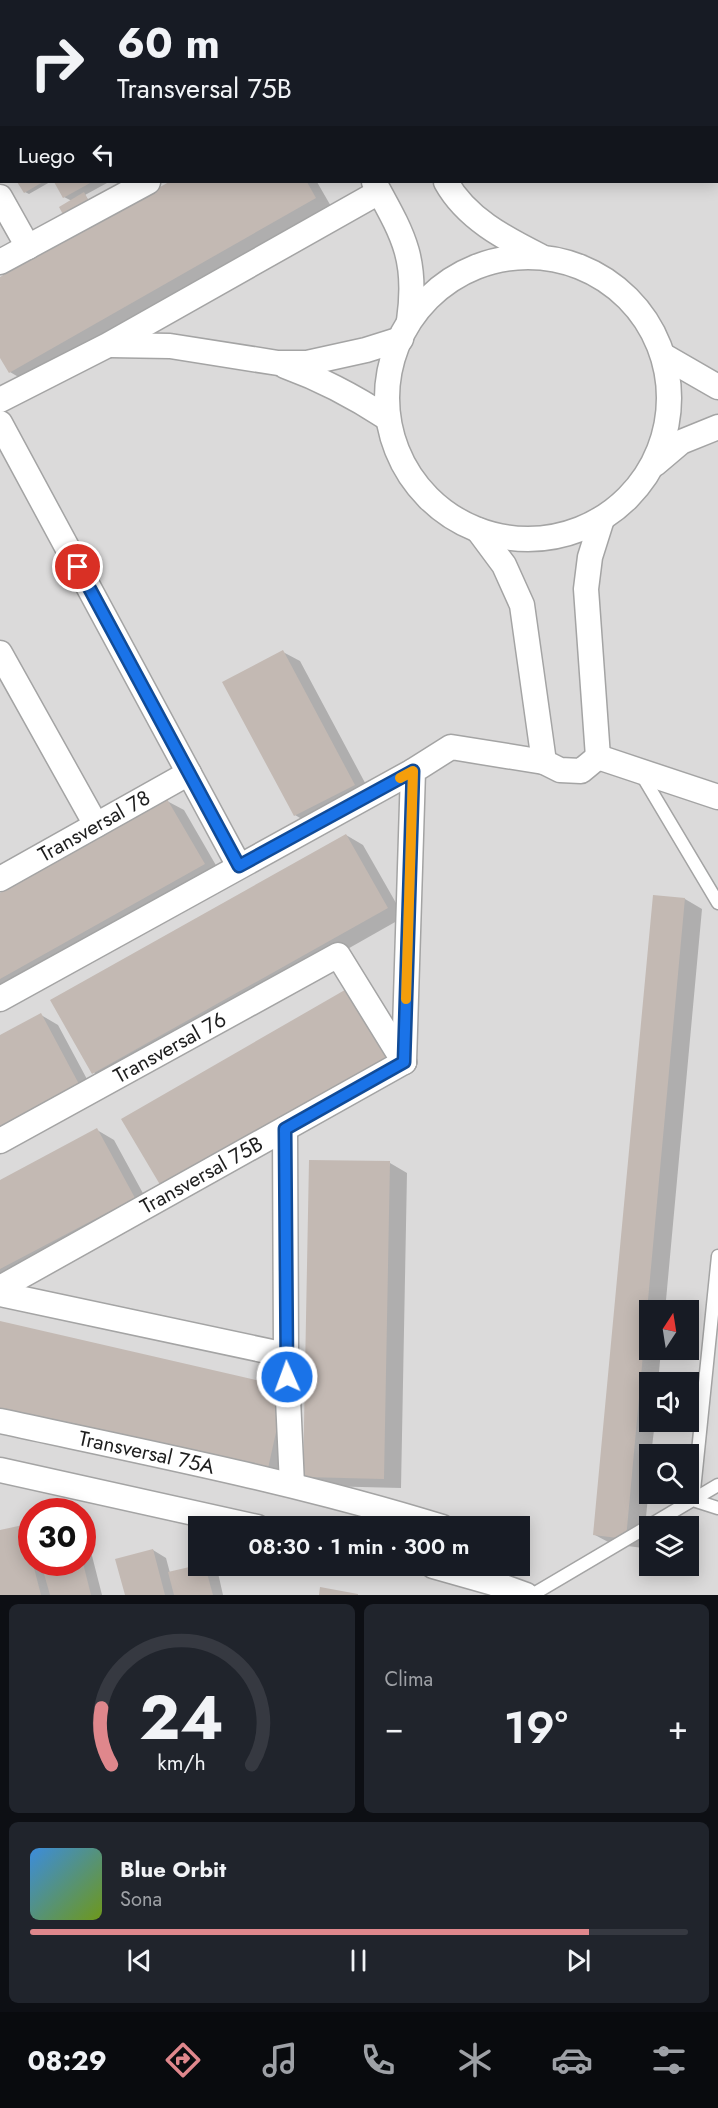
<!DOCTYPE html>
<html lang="es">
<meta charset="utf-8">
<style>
:root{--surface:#171b24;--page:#20242c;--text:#f1f3f6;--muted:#9ea1a6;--line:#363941;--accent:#df878c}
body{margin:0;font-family:Jost,sans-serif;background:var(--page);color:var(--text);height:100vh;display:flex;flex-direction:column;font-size:22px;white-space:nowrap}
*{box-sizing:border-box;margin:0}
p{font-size:20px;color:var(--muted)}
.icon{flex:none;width:33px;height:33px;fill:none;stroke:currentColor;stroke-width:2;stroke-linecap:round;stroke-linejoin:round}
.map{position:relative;height:1595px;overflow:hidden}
.sheet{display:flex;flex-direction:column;gap:9px;padding:9px;background:#0d0f14;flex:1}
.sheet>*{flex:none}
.hud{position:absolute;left:0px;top:0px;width:718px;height:183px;box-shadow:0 3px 15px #0003;background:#171b24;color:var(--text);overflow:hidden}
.needle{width:39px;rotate:12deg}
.tools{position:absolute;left:639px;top:1300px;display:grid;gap:12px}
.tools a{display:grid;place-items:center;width:60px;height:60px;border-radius:0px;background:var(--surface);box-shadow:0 3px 15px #0003;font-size:30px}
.speed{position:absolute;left:18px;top:1498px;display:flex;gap:12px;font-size:30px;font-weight:700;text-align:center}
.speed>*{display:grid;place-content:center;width:78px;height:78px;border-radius:50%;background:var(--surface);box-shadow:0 3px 15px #0003;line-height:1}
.speed .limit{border:9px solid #d22;background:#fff;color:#111}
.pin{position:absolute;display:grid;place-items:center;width:51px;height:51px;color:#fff;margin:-26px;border:3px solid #fff;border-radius:50%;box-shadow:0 2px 6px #0007}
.me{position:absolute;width:66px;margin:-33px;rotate:358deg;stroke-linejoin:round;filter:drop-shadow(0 0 4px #0008)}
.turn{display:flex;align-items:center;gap:21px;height:126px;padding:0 18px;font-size:27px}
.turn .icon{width:78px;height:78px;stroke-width:2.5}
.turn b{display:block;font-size:42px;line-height:51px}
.then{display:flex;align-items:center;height:57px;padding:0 18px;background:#0003;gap:12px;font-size:22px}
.big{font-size:45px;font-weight:600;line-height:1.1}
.sheet .tile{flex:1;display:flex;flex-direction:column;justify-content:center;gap:9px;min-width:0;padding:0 21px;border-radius:9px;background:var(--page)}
.sheet .dial{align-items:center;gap:0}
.dial svg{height:156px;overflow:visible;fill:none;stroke:var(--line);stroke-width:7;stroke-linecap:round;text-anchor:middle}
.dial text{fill:var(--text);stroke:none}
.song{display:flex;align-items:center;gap:18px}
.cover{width:72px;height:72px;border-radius:9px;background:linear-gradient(135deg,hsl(210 70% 55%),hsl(80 70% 35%))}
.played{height:6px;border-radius:3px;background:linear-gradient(90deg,var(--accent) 85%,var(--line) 85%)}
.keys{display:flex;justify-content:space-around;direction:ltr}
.heat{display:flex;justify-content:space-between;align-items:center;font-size:33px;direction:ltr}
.sheet .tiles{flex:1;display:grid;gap:9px;grid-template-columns:1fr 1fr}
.tile:last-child{grid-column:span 2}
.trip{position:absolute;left:188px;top:1516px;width:342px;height:60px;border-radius:0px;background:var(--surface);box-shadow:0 3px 15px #0003;font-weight:600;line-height:60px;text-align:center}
.tabs{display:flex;height:96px;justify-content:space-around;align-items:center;background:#090b0e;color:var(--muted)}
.tabs .icon{width:42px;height:42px}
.tabs .current{color:var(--accent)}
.tabs b{font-size:27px;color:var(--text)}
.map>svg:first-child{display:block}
</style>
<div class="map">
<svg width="718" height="1595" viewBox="0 0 718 1595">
<rect width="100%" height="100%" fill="#eeeae3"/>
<!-- residential -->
<path fill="#dbdada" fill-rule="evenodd" d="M0 0H718V1595H0ZM2 2H717V182H2ZM650 1311H688V1350H650ZM650 1383H688V1422H650ZM650 1455H688V1494H650ZM32 1512H82V1563H32ZM198 1527H519V1566H198ZM650 1527H688V1566H650Z"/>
<!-- shadow -->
<path fill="#0003" d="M0 0 2 2V74L0 73Z
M28 0H67L68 2H29Z
M75 0H121L122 2H76Z
M147 0H238L239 2H148Z
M405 0H470L467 2Z
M507 0H677L505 2Z
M0 87 2 90V150L0 147Z
M18 182H50L29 194 25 192Z
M55 182H106L107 183 85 195 94 208 72 201 64 197Z
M172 182H317L332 208 27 382 10 372 0 355V279Z
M283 652 300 661 371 794 312 825 295 815Z
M167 801 184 810 221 874 0 998V895Z
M346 835 363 845 404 917 111 1083 94 1073Z
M655 896 685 899 702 909 665 1311H650V1350H661L658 1383H650V1422H655L651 1455H650V1476L643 1548 612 1544 595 1535Z
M41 1015 58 1025 96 1096 0 1037Z
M97 1130 114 1140 151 1208 0 1288V1182Z
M390 1163 407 1173 401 1488 322 1486 305 1476Z
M0 1323 286 1388 303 1398 284 1481Z
M23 1526 32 1531V1563H82V1540L89 1544 102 1595H0V1532Z
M153 1550 166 1558 170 1573 200 1566H206L218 1573 223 1595H126Z"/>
<!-- building -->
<path fill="#c3b9b3" d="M17 182H43L24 193Z
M54 182H92L63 198Z
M169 182H307L316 198 9 373 0 358V277Z
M84 192 91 205 66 220 59 207Z
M283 650 355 785 294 816 222 682Z
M167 799 205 864 0 979V893Z
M346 834 388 908 92 1074 50 1000Z
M653 895 685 898 626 1539 593 1535Z
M350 987 390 1056 162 1188 121 1119Z
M41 1013 80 1086 0 1129V1035Z
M97 1128 135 1198 0 1269V1180Z
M309 1160 390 1161 384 1479 303 1477Z
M0 1321 286 1387 267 1473 0 1412Z
M23 1525 41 1595H0V1530Z
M153 1549 165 1595H125L115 1559Z
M41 1563H83L91 1595H50Z
M198 1565 205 1566 213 1595H174L168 1572Z
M320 1587 358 1594V1595H319Z"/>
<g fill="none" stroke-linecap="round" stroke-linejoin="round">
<defs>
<path id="lane" d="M640 772 718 903
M718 1256 693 1500 718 1508
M532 1595 718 1485"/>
<g id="street">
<path d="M7 0 8 2"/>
<path d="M125 0 126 2"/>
<path d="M274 0 275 2"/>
<path d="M347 0 348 2"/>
<path d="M717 7H718"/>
<path d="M374 182C403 235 418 258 409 321"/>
<path d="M446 182C466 218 504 238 540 256"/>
<path d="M0 197 28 247"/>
<circle cx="528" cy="398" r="141"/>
<path d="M0 262 148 182"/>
<path d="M110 345 170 346 278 363H307L366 350 401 339"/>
<path d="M664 356 718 387"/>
<path d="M285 366C321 379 355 397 387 418"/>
<path d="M0 400 108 345 379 192"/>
<path d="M0 423 239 866"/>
<path d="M655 464 681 442 718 427"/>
<path d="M478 530 504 565 522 605 544 762 560 770 581 771 598 757"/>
<path d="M0 653 96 825"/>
<path d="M598 757 586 589 590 557 602 519"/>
<path d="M598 757 718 797"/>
<path id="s1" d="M0 879 189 773"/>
<path d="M0 999 413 771"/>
<path d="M404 1062 413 771 451 747 544 762"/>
<path d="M285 1129 286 1355 292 1485"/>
<path id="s2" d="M0 1141 338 955 404 1062"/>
<path id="s3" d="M0 1288 404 1062"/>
<path d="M0 1294 286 1355"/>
<path id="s4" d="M0 1421C148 1453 297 1482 442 1527"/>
<path d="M0 1470 257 1527"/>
<path d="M433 1566 493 1583 526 1595"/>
</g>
</defs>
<!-- lane casing -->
<use href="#lane" stroke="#a4a4a4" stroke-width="15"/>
<!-- street casing -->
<use href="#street" stroke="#a4a4a4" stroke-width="27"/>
<!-- path -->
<path stroke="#f9736a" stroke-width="4" stroke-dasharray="3 3" stroke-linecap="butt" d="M398 0 399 2"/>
<!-- lane -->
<use href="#lane" stroke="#fff" stroke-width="12"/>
<!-- street -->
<use href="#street" stroke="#fff" stroke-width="24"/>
</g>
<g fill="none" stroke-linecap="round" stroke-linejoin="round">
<defs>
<path id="route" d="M78 567 239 866 413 771 404 1062 285 1129 287 1377"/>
</defs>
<!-- route casing -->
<use href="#route" stroke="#114b97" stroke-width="15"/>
<!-- route -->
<use href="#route" stroke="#1a73e8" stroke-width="10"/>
<!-- slow -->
<path stroke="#f59e0b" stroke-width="10" d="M400 778 413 771 406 999"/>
</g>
<g text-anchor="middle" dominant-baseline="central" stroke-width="5" stroke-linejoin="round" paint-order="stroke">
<!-- street labels -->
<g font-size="21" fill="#1d1d1d" stroke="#fff">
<text stroke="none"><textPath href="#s1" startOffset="108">Transversal 78</textPath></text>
<text stroke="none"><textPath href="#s2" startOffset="194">Transversal 76</textPath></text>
<text stroke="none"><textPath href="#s3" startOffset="231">Transversal 75B</textPath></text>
<text stroke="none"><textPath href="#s4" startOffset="150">Transversal 75A</textPath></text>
</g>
</g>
</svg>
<div class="tools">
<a><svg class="needle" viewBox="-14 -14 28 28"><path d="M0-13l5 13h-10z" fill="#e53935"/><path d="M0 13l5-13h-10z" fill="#9ea1a6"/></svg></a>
<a><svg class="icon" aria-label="sound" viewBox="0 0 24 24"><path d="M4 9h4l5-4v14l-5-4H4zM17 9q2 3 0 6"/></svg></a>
<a><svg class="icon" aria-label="search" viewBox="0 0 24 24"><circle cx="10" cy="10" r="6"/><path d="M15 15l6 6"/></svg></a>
<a><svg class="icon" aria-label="layers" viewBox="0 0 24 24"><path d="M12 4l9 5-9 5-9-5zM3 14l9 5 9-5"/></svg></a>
</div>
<div class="speed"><div class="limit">30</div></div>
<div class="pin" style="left:78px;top:567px;background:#d93025"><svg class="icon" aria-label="arrive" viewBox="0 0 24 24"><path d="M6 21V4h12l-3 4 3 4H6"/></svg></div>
<svg class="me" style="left:287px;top:1377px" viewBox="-20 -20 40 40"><circle r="17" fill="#1a73e8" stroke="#fff" stroke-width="3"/><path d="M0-11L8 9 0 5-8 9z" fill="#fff"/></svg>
<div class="trip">08:30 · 1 min · 300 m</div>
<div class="hud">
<div class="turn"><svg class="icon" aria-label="right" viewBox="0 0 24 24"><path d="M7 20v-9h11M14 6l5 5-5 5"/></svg><div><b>60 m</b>Transversal 75B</div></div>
<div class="then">Luego<svg class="icon" aria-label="left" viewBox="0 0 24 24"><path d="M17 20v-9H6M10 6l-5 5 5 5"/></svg></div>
</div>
</div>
<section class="sheet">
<div class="tiles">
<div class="tile dial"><svg viewBox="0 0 100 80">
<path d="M14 69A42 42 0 1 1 86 69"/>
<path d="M14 69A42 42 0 0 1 9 40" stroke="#df878c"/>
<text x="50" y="56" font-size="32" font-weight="700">24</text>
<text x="50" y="72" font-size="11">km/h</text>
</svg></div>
<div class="tile"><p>Clima</p>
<div class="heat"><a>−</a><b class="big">19°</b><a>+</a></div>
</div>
<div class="tile">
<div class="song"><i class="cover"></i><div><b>Blue Orbit</b><p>Sona</p></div></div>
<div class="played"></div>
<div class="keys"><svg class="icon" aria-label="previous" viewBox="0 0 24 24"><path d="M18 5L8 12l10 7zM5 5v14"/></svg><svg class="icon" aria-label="pause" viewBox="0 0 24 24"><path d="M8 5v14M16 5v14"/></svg><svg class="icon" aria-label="next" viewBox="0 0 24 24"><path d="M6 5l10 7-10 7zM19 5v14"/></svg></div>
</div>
</div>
</section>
<nav class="tabs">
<b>08:29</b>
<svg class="icon current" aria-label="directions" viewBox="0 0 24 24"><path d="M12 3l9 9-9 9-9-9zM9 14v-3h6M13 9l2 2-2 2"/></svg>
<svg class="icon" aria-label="music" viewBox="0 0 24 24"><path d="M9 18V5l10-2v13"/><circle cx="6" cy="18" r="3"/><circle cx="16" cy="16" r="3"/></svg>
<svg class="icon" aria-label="phone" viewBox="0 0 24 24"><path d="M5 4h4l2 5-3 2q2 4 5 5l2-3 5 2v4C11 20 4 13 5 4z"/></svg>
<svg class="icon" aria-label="climate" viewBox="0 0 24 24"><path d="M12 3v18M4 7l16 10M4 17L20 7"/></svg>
<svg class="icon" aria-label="car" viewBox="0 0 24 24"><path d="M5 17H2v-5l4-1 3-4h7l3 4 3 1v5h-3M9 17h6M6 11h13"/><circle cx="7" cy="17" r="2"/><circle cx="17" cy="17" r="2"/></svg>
<svg class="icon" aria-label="filters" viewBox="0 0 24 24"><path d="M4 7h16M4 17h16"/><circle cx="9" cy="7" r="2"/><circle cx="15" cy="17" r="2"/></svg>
</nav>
